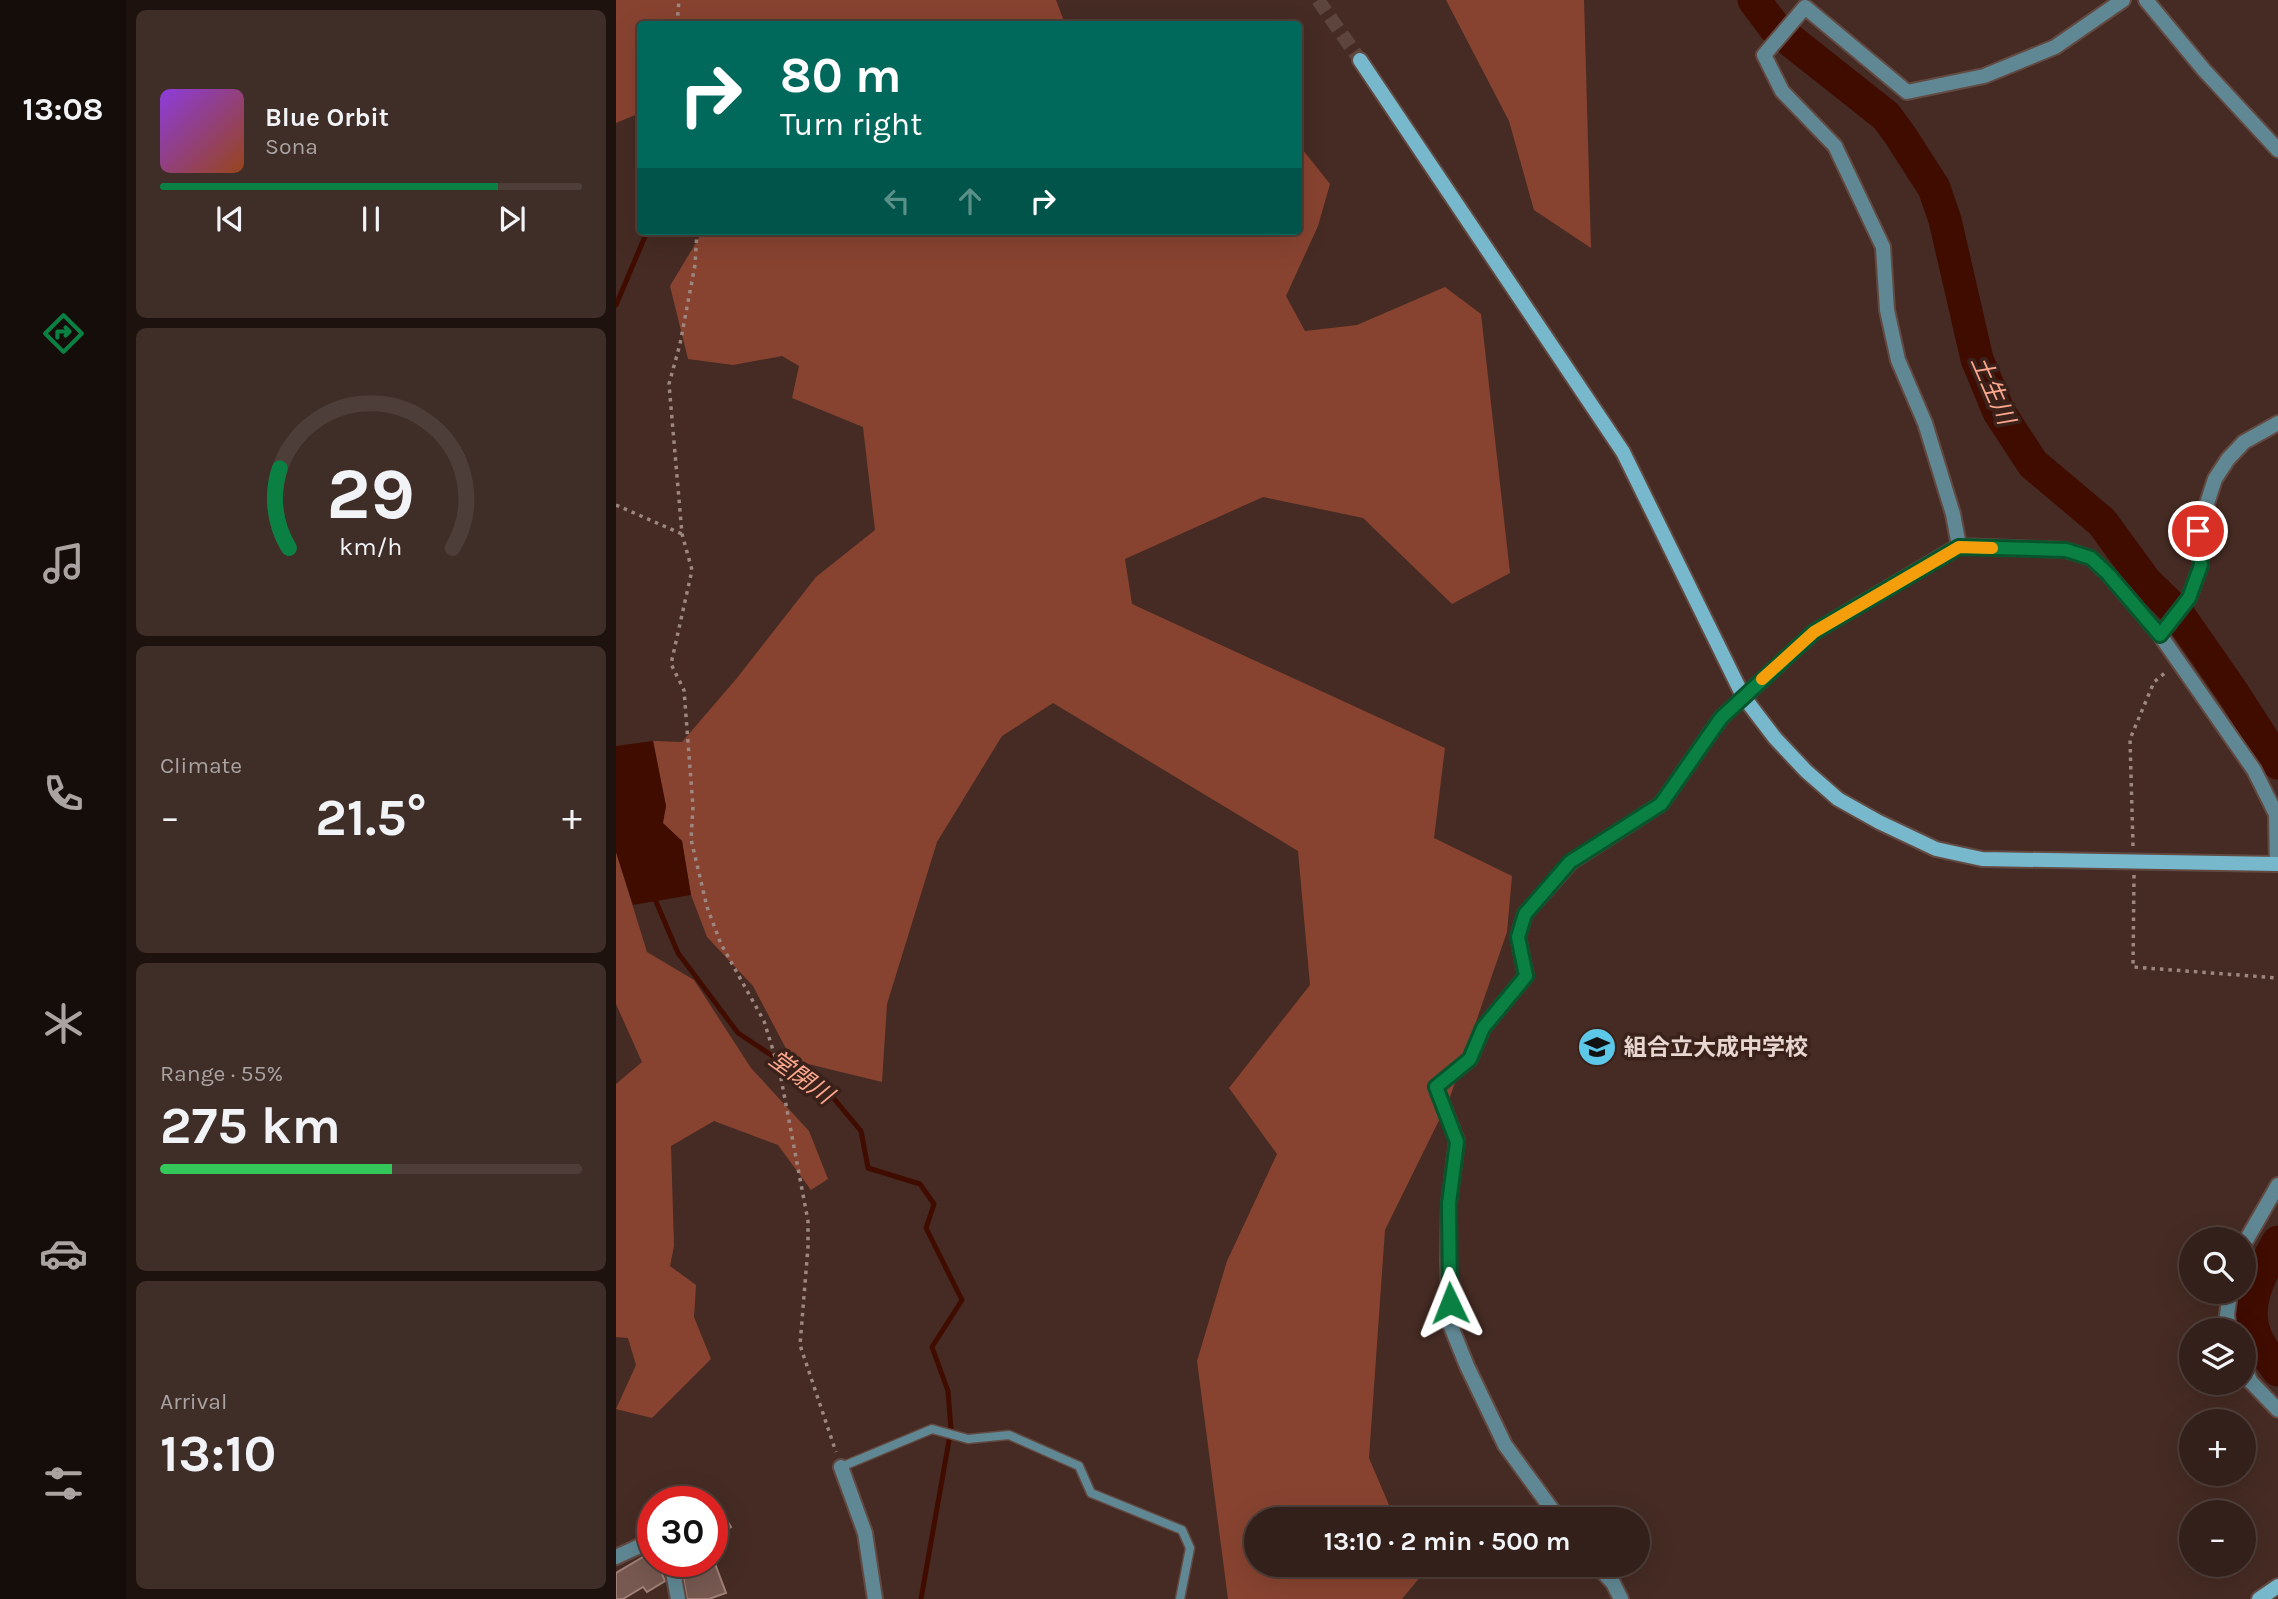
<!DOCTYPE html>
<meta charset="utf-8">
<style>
:root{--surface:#34201a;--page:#3f2d27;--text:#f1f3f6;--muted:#a9a3a2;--line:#4e3e39;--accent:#0b8043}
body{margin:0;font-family:Karla,"Noto Sans JP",sans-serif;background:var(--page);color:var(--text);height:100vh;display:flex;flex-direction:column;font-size:26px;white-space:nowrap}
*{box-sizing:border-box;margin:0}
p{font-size:23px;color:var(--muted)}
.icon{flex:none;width:38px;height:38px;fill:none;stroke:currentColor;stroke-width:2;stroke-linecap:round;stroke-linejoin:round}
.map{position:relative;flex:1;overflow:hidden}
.side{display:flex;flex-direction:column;gap:10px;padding:10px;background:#1d120e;width:490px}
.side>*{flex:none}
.top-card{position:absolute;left:21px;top:21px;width:665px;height:214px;border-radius:7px;box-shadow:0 7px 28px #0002,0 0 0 2px var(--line);background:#00695c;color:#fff;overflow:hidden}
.fabs{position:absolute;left:1563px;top:1227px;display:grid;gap:14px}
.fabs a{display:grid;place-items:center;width:77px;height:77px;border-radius:50%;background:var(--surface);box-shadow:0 7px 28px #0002,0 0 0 2px var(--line);font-size:35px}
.speed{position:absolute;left:21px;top:1486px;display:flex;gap:14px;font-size:35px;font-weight:700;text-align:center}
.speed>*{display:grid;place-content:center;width:91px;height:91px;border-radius:50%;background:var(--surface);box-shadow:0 7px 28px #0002,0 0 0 2px var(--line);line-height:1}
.speed .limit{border:10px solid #d22;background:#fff;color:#111}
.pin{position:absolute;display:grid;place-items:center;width:60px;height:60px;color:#fff;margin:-30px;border:4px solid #fff;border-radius:50%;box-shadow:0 2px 7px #0007}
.me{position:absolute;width:77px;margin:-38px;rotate:358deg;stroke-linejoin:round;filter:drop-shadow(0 0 5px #0008)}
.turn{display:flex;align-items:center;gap:24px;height:147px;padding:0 28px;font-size:32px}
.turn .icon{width:91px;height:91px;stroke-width:2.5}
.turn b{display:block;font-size:49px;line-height:60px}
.lanes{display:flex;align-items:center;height:66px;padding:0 28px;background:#0003;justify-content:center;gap:35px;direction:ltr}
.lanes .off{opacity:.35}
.big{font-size:52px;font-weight:700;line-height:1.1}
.side .widget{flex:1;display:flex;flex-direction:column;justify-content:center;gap:10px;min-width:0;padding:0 24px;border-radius:10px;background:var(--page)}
.side .dial{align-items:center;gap:0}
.dial svg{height:182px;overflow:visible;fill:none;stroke:var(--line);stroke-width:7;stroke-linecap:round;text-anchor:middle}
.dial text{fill:var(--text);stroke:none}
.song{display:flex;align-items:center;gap:21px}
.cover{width:84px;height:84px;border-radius:10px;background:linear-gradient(135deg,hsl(270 70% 55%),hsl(20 70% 35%))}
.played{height:7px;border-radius:4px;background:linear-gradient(90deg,var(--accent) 80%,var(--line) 80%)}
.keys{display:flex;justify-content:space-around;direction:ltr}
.heat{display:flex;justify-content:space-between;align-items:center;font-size:38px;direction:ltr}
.charge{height:10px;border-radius:5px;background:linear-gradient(90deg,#34c759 55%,var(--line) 0)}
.trip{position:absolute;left:628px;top:1507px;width:406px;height:70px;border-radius:35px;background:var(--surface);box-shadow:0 7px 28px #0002,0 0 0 2px var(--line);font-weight:700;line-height:70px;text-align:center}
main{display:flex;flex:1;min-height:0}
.menu{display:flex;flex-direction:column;width:126px;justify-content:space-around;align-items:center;background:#150d0a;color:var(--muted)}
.menu .icon{width:49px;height:49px}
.menu .current{color:var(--accent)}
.menu b{font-size:32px;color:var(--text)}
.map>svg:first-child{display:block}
</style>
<main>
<nav class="menu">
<b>13:08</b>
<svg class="icon current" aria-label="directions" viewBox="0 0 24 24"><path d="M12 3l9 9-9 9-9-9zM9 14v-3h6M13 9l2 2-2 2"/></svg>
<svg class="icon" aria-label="music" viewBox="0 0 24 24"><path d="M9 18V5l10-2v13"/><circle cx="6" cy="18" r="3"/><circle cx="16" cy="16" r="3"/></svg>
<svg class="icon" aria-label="phone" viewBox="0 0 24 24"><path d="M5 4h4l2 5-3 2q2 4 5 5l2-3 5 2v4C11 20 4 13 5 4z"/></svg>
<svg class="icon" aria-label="climate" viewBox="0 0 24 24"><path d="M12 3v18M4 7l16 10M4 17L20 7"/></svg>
<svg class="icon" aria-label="car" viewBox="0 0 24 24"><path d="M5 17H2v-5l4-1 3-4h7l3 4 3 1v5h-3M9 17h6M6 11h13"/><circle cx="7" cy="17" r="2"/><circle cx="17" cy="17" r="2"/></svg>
<svg class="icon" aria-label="filters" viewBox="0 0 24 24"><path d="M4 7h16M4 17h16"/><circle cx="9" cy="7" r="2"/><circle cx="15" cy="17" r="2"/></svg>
</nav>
<section class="side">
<div class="widget">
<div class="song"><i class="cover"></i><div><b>Blue Orbit</b><p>Sona</p></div></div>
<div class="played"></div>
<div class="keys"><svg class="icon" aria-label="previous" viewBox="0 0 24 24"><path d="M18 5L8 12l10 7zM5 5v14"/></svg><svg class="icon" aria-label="pause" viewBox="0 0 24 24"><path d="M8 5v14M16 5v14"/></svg><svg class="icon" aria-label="next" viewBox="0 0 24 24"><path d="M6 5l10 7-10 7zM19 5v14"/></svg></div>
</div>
<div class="widget dial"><svg viewBox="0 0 100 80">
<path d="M14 69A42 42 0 1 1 86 69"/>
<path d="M14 69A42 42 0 0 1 10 34" stroke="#0b8043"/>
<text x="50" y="56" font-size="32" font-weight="700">29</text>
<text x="50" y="72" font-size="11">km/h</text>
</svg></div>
<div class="widget"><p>Climate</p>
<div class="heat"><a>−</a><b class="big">21.5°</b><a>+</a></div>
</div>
<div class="widget"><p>Range · 55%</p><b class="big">275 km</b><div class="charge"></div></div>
<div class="widget"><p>Arrival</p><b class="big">13:10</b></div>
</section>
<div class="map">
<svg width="1662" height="1599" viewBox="0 0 1662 1599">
<rect width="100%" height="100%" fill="#452b23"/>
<!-- green -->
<path fill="#884330" d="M0 0H440L449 24H24V113L0 123Z
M830 0H968L975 248 918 210 893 121Z
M683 145 714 184 702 226 670 296 689 331 741 325 829 287 865 314 894 573 836 604 747 518 647 497 509 559 516 604 829 748 818 838 896 876 891 932 833 1100 769 1230 753 1458 779 1519H640V1564L799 1565 805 1576 786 1599H612L581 1361 611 1261 661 1154 613 1088 694 985 682 851 437 703 386 736 321 842 271 1004 266 1082 176 1060 137 986 91 937 75 895 66 841 46 823 50 806 37 741 66 742 121 678 200 577 259 530 247 427 176 398 183 366 166 356 117 365 72 359 54 286 87 231H682Z
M0 852 31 952 78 980 135 1068 193 1131 212 1179 195 1190 162 1145 98 1121 55 1146 58 1246 54 1266 80 1285 78 1317 95 1359 36 1418 0 1409 20 1365 12 1338 0 1337V1084L26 1062 0 1004Z"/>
<!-- water -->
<path fill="#410c00" d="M37 741 50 806 47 823 66 841 75 895 17 905 0 852V746Z"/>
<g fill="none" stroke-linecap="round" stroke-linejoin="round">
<!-- stream -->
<path stroke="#410c00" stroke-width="5" d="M0 305 30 234
M38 897 62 953 122 1033 214 1094 245 1131 252 1168 304 1184 318 1204 310 1228 346 1300 316 1347 332 1391 335 1429 305 1599"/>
<!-- river -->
<path stroke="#410c00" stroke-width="33" d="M1138 0 1159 28 1270 116 1284 135 1318 188 1329 220 1361 359 1383 412 1417 464 1486 522 1529 581 1560 611 1615 690 1662 763
M1662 1242C1645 1273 1623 1308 1643 1343 1648 1353 1656 1361 1662 1370"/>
</g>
<!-- building -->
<path fill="#775951" stroke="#a08077" stroke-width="2" d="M96 1497 115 1527 96 1539Z
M37 1551V1561H41L49 1581 31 1592 27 1587 7 1599H0V1573Z
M62 1561H98L110 1593 93 1599H71L66 1570Z"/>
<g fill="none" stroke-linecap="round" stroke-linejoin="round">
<!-- secondary-tunnel -->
<path stroke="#5d443d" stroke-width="14" stroke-dasharray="14 7" stroke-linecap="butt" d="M702 0 744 60"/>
<defs>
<path id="lane" d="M225 1467 316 1429 352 1439 393 1435 463 1466 475 1493 566 1530 574 1548 564 1599"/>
<path id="street" d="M1530 0 1588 70 1662 150
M1343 546 1337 514 1309 423 1282 360 1271 310 1267 247 1219 146 1166 91 1148 55 1189 7 1291 92 1368 76 1439 47 1507 0
M1544 635 1573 598 1585 565 1582 531 1599 479 1612 459 1628 442 1662 423
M1628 1244 1662 1185
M1613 1330 1611 1315 1614 1292
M1628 1368 1635 1382 1662 1410
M225 1467 249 1533 259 1599
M943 1519 889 1445 851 1366 834 1324 832 1260 833 1203 841 1141 820 1087 854 1059 867 1028 910 976 902 937 909 914 955 862 1045 804 1105 718 1198 632 1343 546 1450 550 1475 558 1492 574 1544 635 1638 770 1660 814 1661 864
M0 1557 37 1540
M51 1561 57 1572 62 1599
M980 1564 997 1583 1005 1599"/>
<path id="secondary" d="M744 60 1007 452 1127 696 1159 738 1190 771 1222 799 1263 822 1320 849 1366 859 1662 864
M1643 1599 1662 1586"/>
</defs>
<!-- lane casing -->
<use href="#lane" stroke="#624a42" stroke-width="11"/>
<!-- street casing -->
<use href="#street" stroke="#624a42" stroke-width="18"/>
<!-- secondary casing -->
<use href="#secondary" stroke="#624a42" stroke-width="18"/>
<!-- path -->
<path stroke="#9d8781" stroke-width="3.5" stroke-dasharray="3.5 5" stroke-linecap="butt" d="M61 24 63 0
M81 231 79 265 64 344 53 384 66 534 76 570 55 664 68 690 77 807 75 839 91 907 105 944 148 1021 164 1073 192 1221V1247L184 1345 220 1452
M0 505 66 534
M1517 846 1514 739 1538 682 1550 672
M1518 875 1517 967 1662 978"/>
<!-- lane -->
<use href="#lane" stroke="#608894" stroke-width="8"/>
<!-- street -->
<use href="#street" stroke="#608894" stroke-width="14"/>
<!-- secondary -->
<use href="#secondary" stroke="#77b8cc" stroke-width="14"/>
</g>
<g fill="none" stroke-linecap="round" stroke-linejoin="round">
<defs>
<path id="route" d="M834 1303 833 1203 841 1142 820 1087 854 1059 867 1028 910 976 902 937 909 914 954 862 1045 804 1105 718 1198 632 1343 547 1450 550 1475 558 1492 574 1544 635 1573 598 1585 565 1582 531"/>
</defs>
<!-- route casing -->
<use href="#route" stroke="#07532c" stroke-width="18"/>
<!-- route -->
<use href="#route" stroke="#0b8043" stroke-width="12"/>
<!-- slow -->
<path stroke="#f59e0b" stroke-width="12" d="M1146 679 1198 632 1343 547 1376 548"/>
</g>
<!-- icons -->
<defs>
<symbol id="school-disc" viewBox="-11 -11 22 22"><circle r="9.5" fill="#5cc7e7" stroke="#3a211a"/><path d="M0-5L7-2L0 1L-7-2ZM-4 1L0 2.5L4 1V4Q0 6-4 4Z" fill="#111"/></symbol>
</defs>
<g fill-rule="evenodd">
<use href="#school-disc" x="959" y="1025" width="44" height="44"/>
</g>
<g text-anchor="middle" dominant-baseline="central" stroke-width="7" stroke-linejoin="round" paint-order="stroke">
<!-- poi labels -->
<g font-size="23" font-weight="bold" fill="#e7d5d0" stroke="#3a211a" text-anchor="start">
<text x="1008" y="1047">組合立大成中学校</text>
</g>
<!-- water labels -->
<g font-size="24" font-style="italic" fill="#fda68e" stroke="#3a211a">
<text transform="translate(1377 390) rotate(66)">土生川</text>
<text transform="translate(185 1077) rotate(36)">堂閉川</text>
</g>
</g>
</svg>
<div class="fabs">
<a><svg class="icon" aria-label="search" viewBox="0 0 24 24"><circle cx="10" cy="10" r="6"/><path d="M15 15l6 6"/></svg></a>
<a><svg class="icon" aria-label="layers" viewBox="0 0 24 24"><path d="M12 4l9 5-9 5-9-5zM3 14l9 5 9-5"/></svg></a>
<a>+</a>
<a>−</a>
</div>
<div class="speed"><div class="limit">30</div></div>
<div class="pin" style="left:1582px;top:531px;background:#d93025"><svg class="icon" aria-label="arrive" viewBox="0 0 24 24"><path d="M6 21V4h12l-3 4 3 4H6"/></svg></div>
<svg class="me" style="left:834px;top:1303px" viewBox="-20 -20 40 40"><path d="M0-17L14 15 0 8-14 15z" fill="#0b8043" stroke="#fff" stroke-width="4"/></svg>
<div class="trip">13:10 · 2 min · 500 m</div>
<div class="top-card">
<div class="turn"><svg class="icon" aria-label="right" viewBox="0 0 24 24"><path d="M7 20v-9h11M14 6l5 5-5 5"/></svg><div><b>80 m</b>Turn right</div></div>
<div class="lanes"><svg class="icon off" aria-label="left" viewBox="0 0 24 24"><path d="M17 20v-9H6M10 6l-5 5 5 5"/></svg><svg class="icon off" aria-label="ahead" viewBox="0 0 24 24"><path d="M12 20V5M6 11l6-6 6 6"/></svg><svg class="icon" aria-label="right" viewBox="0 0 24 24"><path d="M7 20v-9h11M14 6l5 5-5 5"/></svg></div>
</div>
</div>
</main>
